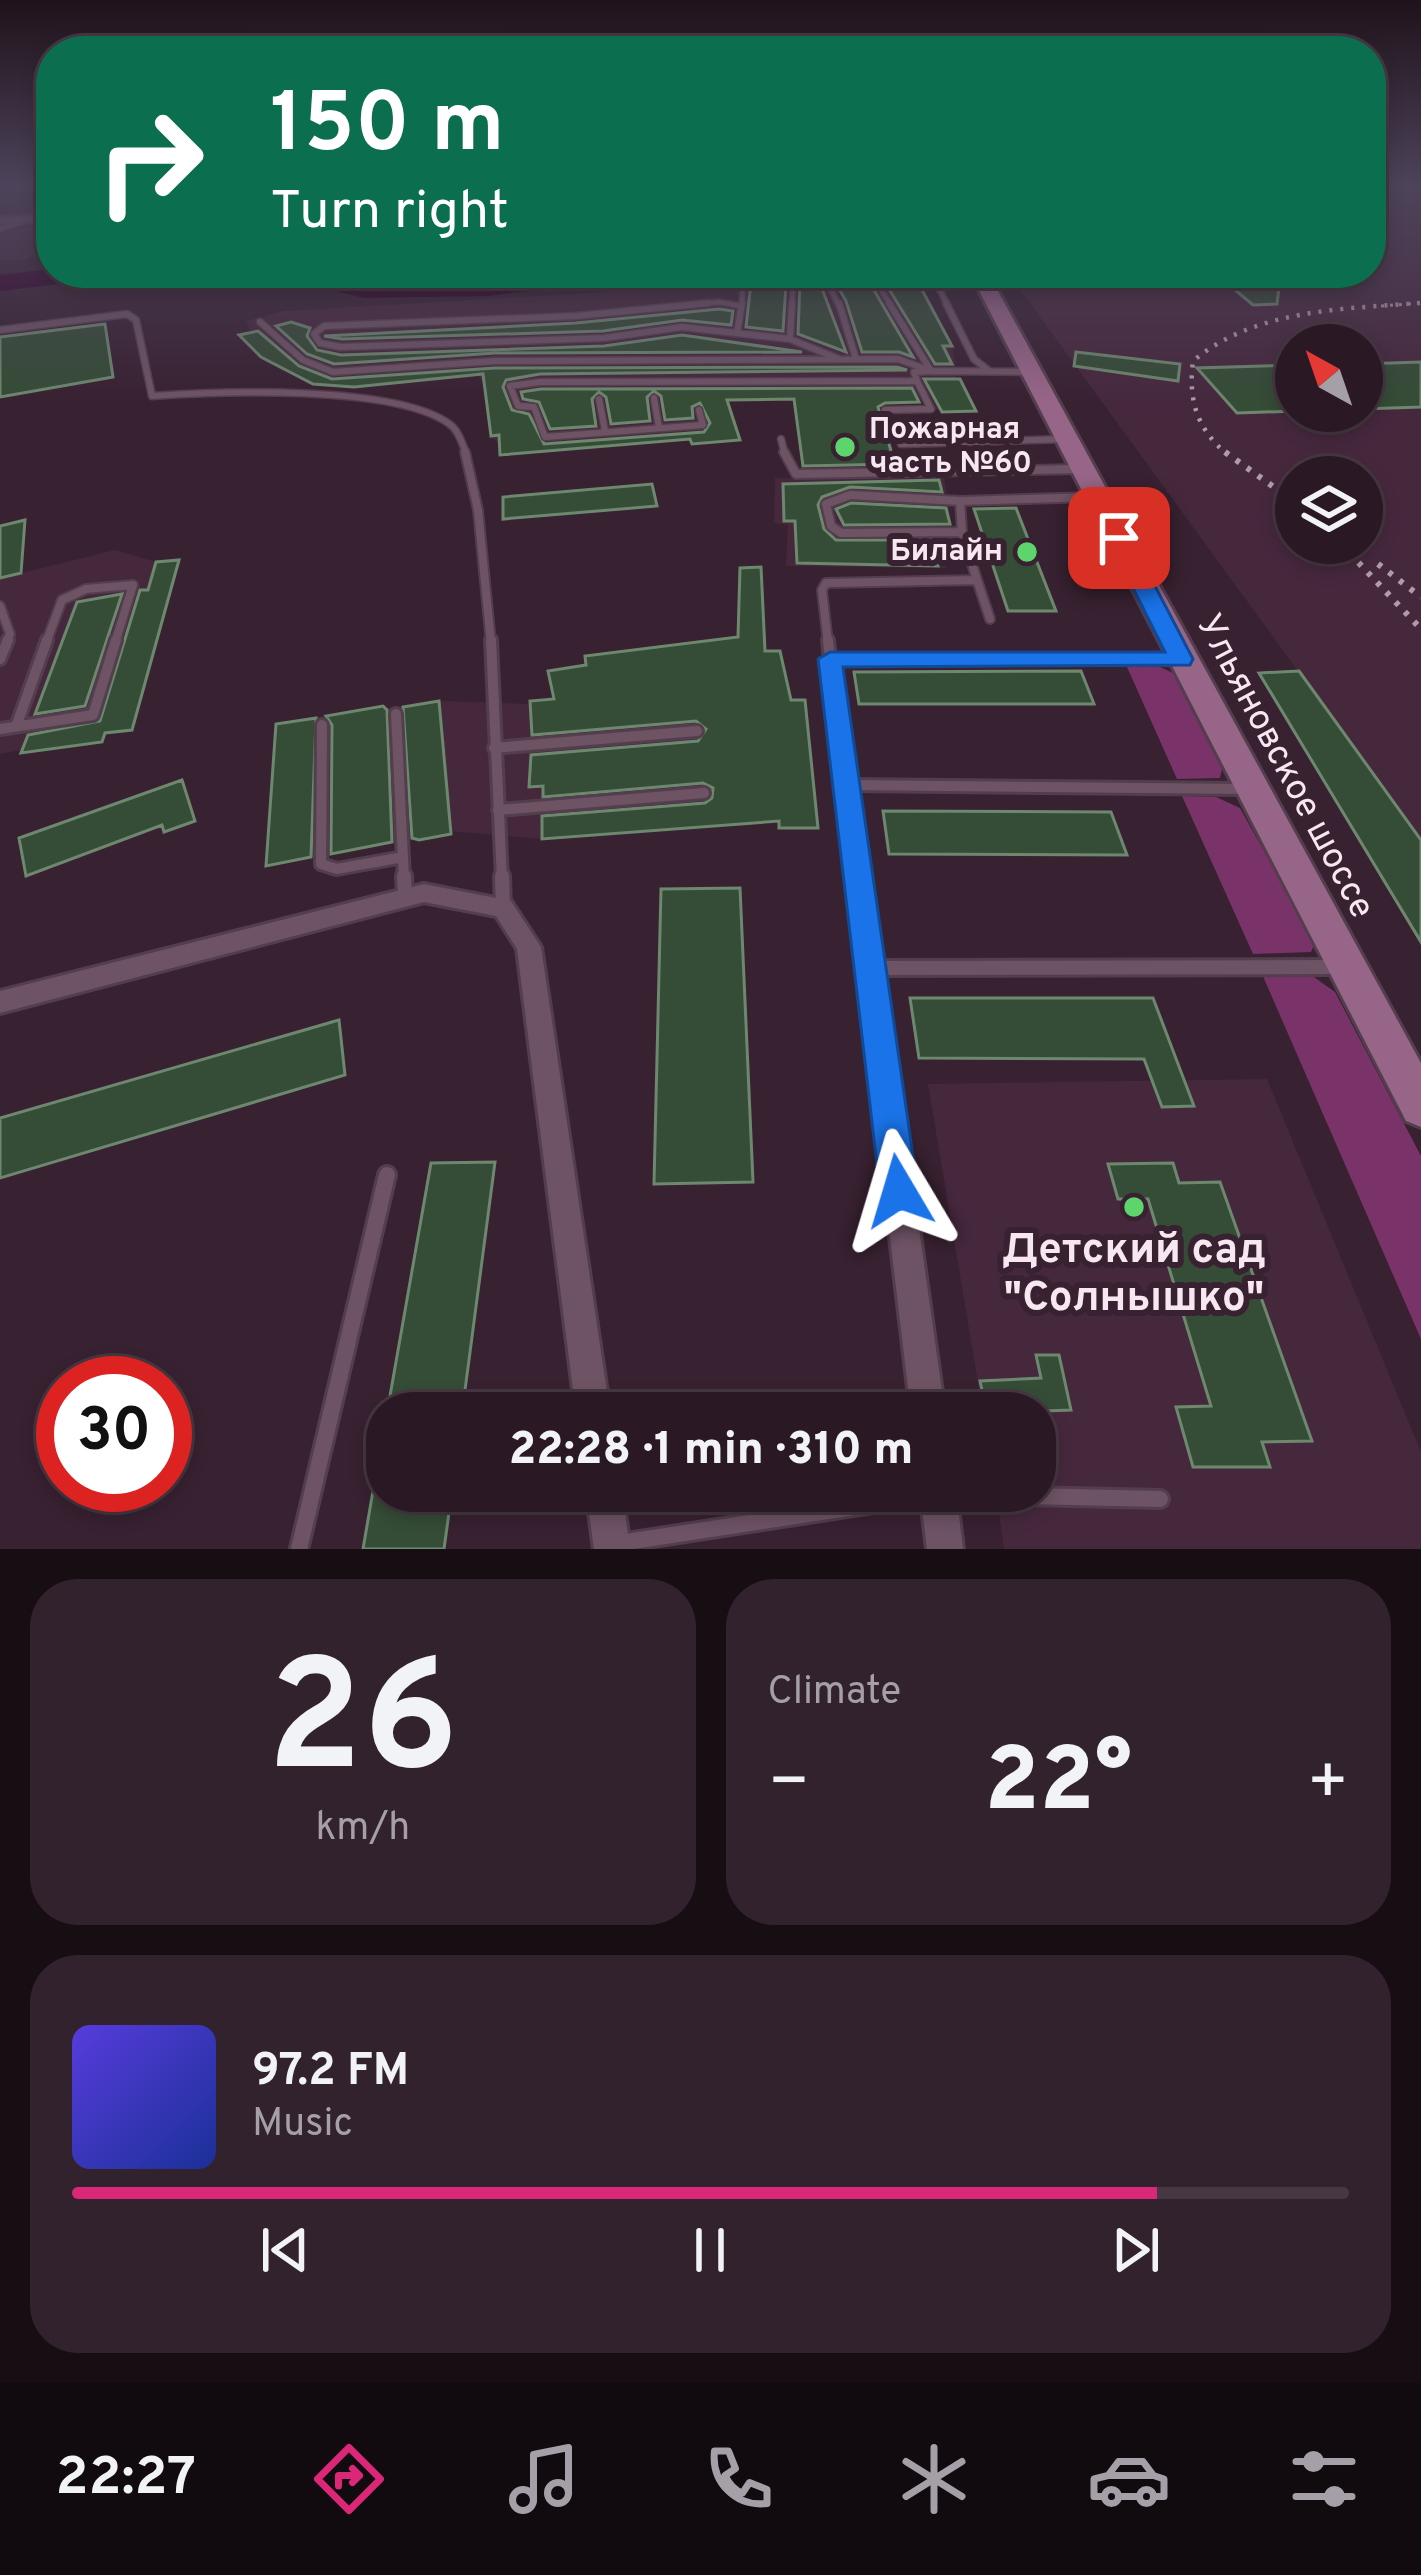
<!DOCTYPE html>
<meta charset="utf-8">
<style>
:root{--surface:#2a1925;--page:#32222d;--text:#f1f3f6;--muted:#a5a0a7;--line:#463842;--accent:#db2777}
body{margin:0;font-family:Overpass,sans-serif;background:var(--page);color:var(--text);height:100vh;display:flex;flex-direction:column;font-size:45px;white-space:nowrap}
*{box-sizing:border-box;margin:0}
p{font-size:39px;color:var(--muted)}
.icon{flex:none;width:66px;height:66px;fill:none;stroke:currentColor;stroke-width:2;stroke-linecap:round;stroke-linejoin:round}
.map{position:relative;height:1549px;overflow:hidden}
.side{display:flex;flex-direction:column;gap:30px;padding:30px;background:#170e14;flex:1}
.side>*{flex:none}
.guide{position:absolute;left:36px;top:36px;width:1350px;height:252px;border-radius:48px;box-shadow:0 6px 18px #0003,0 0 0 3px var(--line);background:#0b6e4f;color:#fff;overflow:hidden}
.needle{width:78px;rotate:320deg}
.buttons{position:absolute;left:1275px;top:324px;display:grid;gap:24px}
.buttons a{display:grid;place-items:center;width:108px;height:108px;border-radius:50%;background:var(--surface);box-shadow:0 6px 18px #0003,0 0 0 3px var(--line);font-size:60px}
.speed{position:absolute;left:36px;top:1356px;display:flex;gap:24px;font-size:60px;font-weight:700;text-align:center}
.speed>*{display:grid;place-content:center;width:156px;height:156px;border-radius:50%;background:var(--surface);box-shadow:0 6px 18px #0003,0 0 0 3px var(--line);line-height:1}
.speed .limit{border:18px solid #d22;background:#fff;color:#111}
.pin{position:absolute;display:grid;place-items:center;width:102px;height:102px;color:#fff;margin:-51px;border-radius:24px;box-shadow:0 6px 18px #0006}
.me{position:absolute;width:132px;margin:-66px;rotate:353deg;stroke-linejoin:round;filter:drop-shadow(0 0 9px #0008)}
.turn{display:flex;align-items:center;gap:42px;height:252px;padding:0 36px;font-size:54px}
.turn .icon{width:156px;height:156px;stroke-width:2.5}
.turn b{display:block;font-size:84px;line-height:102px}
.big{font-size:90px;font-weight:800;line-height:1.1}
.side .widget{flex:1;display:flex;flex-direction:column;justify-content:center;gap:18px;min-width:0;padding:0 42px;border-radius:48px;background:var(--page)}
.side .dial{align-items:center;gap:0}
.dial b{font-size:156px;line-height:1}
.song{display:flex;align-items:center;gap:36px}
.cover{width:144px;height:144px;border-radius:18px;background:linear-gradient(135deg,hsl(250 70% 55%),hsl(230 70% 35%))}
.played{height:12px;border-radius:6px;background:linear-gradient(90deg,var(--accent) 85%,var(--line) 85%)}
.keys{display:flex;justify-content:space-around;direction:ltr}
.heat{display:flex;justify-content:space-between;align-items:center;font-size:66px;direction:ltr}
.side .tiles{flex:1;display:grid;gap:30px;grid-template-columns:1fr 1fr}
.widget:last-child{grid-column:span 2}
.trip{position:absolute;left:366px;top:1392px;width:690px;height:120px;border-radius:48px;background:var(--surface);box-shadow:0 6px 18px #0003,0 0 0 3px var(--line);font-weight:800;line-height:120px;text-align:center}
.tab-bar{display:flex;height:192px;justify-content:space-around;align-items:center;background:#110a0f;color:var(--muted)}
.tab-bar .icon{width:84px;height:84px}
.tab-bar .on{color:var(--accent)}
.tab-bar b{font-size:54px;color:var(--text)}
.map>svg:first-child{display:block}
</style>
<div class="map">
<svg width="1421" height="1549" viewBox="0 0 1421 1549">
<rect width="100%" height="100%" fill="#382131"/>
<!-- built -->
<path fill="#46283d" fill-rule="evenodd" d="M1371 186H1421V840L1008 273H1371ZM1296 345H1362V411H1296ZM1296 477H1362V543H1296Z
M51 220V245L25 260H0V233Z
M748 273H887L952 346 957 373 943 412 908 396H719L726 430 584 448 500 446 491 436 498 415 478 374 344 383 310 378 255 343 246 321 284 311 624 291Z
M944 477 954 543H939L946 568 786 566 788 525 774 523 775 478Z
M10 532 22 573 115 550 156 562 126 720 82 738 0 754V534Z
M439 701 723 710 739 816 542 839 438 830 419 840 368 839 307 859 291 856 312 718Z
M1267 1079 1421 1452V1549H1004L996 1491H1035V1413H983L928 1084Z"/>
<!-- green -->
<path fill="#7a3368" d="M1158 666 1173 673 1222 769 1220 778 1177 779 1127 667Z
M1182 796 1216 797 1240 808 1315 943 1311 952 1253 954Z
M1262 974 1311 975 1335 992 1421 1156V1339Z"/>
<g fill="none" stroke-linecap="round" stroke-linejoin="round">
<!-- river -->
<path fill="#330028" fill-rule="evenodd" d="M51 269V273H97L84 281 0 291V275Z
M279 273H324L364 282 619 273 606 281 489 296 364 298 283 278Z"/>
</g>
<!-- building -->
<path fill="#354c36" stroke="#6e876f" stroke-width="3" d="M752 273H781L786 284 783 331 746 327Z
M796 273H816L846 352 798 334 800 282Z
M830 273H864L913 357 899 352H862L846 301Z
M879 273H913L952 346H943L952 364H935Z
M1215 273H1267L1280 279 1277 304 1253 305Z
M719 309 733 311 731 325 682 320 603 331 342 339 324 336 576 323Z
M291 322 310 328 307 336 317 350 341 355 604 346 682 335 802 352 495 353 334 364 307 354 276 326Z
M105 324 113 377 0 397V337Z
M258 331 299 366 332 379 495 368 897 367 907 370 540 374 506 380 503 387 512 410 529 414 544 444 704 432 710 423 700 403 692 407 693 418 665 420 661 396 654 391 647 397 650 421 611 424 606 397 599 392 592 399 596 426 550 429 539 402 523 399 521 392 541 389 912 388 919 402 885 403 878 407 895 464 803 466 794 399 727 400 740 440 692 444 690 439 500 455 499 435 491 436 483 374 354 387 313 384 261 357 239 335Z
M1076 352 1180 364 1178 381 1074 366Z
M1421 362V407L1362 409V364Z
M1296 365V411L1237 413 1197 368Z
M924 379H960L976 411 942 412Z
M939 480 942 492 850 487 822 497 818 505 824 529 836 540H933L938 566 797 563 795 521H784L783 484Z
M652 484 657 506 503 519V497Z
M851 503 946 508 950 524 844 525 836 509Z
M1016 508 1056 611H1008L974 509Z
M25 520 21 573 0 578V526Z
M179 560 132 730 105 733 102 742 21 753 28 735 100 721 140 590H148L156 562Z
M761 567 765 651H780L791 700H805L818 828H779V821L542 839V816L705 803 712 798 713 788 703 783 543 797V786L529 787 531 755 698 741 706 729 696 721 532 735 530 701 554 699 548 671 586 665 585 656 738 637 740 568Z
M122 594 85 706 35 714 77 602Z
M1081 671 1094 704H859L854 672Z
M1299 671 1421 840V942L1259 673Z
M439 701 451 834 419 840 412 838 403 707Z
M383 706 387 710 392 842 331 854 332 725 326 716Z
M316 718 311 857 266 866 276 724Z
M182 780 195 821 164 832 162 825 26 876 19 838Z
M883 811 1111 812 1127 855 889 854Z
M740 888 753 1182 654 1184 661 889Z
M910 998H1153L1194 1106 1162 1107 1144 1059 919 1058Z
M339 1020 345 1075 0 1178V1118Z
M495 1162 462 1413H387L431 1163Z
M1173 1163 1179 1183 1220 1182 1312 1441 1262 1442 1270 1467H1193L1176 1407 1211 1406 1148 1199H1118L1108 1164Z
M1036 1355H1059L1071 1410 987 1413 980 1381 1041 1378Z
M373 1491H452L444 1549H363Z"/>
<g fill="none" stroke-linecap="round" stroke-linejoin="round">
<defs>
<path id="service-far5" d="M0 229 29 219
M788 273 793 282 792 306
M823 273 839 306
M871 273 891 306
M931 273 948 306
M742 303 743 275
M678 306 719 302 741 306"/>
<path id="service-far4" d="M708 303 576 316 324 326 314 334 320 343 341 347 604 338 682 327 790 339 839 359
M839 303 856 359
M946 303 974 359 989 371
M260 322 303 360 333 372 495 361 898 359 931 371 1031 372
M0 330 127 314 136 320 152 396C220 391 393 385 448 423 459 430 462 444 467 455
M737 333 742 303
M790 339 792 303
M654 398 659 428
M599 399 605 431
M699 410 703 425 545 437 534 407 518 406 510 386 540 382 917 381 914 372 931 371 889 303
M885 410 931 409 917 381
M781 439 785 455
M901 444 1068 439"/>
<path id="service-far3" d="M465 452 478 510 491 643
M784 452 796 474 1080 469
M850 495 960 501 962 532 841 533 831 526 826 504Z
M960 501 1095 497
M977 580 990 619
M0 606 10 634 6 643
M46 643 62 600 86 589 133 585 115 643
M828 643 822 590 826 583 977 580 962 532"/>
<path id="service-far2" d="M491 640 502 879
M828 640 830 659H1178
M0 659 8 640
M396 714 404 879
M17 724 47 640
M322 725 321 864 337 869 403 857
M0 729 93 715 116 640
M494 748 697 731
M849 785 1247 789
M498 810 704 793"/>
<path id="service-far1" d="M404 876 405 897
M502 876 503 908
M871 968 1341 967"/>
<path id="service" d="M620 1543 938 1494 1160 1499
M299 1549 387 1175"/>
<path id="minor" d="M51 214V220L0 224V218Z
M830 653 839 659 945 1413H911L821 659Z
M424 884 511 901 541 947 610 1413H576L517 949 496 916 424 902 0 1013V991Z
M586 1491H622L630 1549H594Z
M920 1491H956L963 1549H927Z"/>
<path id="primary" d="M970 273H988L1421 1063V1127L1406 1121Z"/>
</defs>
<!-- service-far5 casing -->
<use href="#service-far5" stroke="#533e4d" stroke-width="8"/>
<!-- service-far4 casing -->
<use href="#service-far4" stroke="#533e4d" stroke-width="9"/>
<!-- service-far3 casing -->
<use href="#service-far3" stroke="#533e4d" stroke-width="12"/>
<!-- service-far2 casing -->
<use href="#service-far2" stroke="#533e4d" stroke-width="16"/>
<!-- service-far1 casing -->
<use href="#service-far1" stroke="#533e4d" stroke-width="20"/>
<!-- service casing -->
<use href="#service" stroke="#533e4d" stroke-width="22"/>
<!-- minor casing -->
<use href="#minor" stroke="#533e4d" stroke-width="6"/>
<!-- primary casing -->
<use href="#primary" stroke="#533e4d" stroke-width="6"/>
<!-- service-far5 -->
<use href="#service-far5" stroke="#6e5365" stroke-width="4.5"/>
<!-- service-far4 -->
<use href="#service-far4" stroke="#6e5365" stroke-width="6"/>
<!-- service-far3 -->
<use href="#service-far3" stroke="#6e5365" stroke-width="8"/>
<!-- service-far2 -->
<use href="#service-far2" stroke="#6e5365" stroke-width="10"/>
<!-- service-far1 -->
<use href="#service-far1" stroke="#6e5365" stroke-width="14"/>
<!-- service -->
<use href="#service" stroke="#6e5365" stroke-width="16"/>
<!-- minor -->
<use href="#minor" fill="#6e5365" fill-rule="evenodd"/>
<!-- primary -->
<use href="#primary" fill="#966587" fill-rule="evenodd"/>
<!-- rail-far2 -->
<path stroke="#ae9ca8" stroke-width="3" stroke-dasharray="3 6" stroke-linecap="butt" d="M1381 306 1421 303"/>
<!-- rail-far1 -->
<path stroke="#ae9ca8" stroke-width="4.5" stroke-dasharray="3 8" stroke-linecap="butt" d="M1228 455C1197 429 1188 401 1193 361 1255 309 1343 309 1420 303"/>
<!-- rail -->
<path stroke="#ae9ca8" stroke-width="6" stroke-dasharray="4.5 9" stroke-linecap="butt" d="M1225 452 1296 503
M1340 543 1421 629
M1378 564 1421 597"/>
</g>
<!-- sky -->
<linearGradient id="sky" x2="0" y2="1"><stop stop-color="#1f121b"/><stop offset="0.46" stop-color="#4d435a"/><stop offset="1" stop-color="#4d435a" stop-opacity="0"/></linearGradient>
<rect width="1421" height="403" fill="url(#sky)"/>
<!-- route -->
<path fill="#1a73e8" stroke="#114b97" stroke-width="3" d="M1119 531 1130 538 1193 659 1190 665 843 667 918 1191 913 1204 899 1210 886 1204 880 1191 818 659 830 652H1165L1108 538Z"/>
<!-- markers -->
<g fill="#5ed56c" stroke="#382131" stroke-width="4.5">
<circle cx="845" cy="447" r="12"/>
<circle cx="1027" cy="552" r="12"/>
<circle cx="1134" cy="1207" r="12"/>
</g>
<g text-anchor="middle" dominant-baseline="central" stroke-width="12" stroke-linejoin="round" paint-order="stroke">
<!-- far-poi labels -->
<g font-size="30" font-weight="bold" fill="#f7e7f1" stroke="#382131" text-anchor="start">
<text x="869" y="430">Пожарная<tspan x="869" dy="34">часть №60</tspan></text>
<text x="1003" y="552" text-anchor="end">Билайн</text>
</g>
<!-- street labels -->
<g font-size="36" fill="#f7e7f1" stroke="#382131">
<text transform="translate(1284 767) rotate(62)">Ульяновское шоссе</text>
</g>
<!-- near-poi labels -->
<g font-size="42" font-weight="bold" fill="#f7e7f1" stroke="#382131">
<text x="1134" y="1251">Детский сад<tspan x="1134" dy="48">"Солнышко"</tspan></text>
</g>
</g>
</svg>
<div class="buttons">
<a><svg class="needle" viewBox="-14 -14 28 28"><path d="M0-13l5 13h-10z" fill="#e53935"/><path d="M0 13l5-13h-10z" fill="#a5a0a7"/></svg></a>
<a><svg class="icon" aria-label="layers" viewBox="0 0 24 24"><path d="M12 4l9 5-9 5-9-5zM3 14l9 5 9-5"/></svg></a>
</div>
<div class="speed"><div class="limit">30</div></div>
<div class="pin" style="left:1119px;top:538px;background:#d93025"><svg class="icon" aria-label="arrive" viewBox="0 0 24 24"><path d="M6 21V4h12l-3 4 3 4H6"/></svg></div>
<svg class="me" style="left:899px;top:1191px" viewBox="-20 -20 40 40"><path d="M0-17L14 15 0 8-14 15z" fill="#1a73e8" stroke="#fff" stroke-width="4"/></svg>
<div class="trip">22:28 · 1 min · 310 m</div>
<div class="guide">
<div class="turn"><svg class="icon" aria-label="right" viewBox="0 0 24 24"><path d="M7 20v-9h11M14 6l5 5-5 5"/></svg><div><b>150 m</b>Turn right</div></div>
</div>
</div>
<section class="side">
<div class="tiles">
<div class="widget dial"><b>26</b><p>km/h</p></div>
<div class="widget"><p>Climate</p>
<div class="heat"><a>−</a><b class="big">22°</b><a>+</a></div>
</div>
<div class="widget">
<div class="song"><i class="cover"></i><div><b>97.2 FM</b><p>Music</p></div></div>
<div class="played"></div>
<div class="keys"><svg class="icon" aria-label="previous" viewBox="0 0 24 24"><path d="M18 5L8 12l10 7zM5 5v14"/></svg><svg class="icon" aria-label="pause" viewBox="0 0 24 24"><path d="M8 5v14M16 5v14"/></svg><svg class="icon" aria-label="next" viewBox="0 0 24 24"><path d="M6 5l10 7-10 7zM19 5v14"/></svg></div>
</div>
</div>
</section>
<nav class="tab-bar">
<b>22:27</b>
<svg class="icon on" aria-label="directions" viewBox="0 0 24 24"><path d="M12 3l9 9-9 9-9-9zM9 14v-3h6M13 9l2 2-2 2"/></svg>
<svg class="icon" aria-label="music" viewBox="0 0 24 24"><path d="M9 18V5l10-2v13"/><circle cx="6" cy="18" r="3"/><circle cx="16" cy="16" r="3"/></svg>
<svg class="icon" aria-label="phone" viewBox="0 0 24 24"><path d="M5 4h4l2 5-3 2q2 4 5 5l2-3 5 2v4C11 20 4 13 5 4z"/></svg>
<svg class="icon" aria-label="climate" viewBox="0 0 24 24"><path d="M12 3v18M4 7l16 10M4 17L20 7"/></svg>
<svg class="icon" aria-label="car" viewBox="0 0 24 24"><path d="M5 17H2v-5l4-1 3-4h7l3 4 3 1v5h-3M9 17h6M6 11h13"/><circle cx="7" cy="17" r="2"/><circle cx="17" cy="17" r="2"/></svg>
<svg class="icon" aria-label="filters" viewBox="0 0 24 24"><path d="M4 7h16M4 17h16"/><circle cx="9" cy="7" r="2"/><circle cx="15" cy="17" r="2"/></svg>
</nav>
